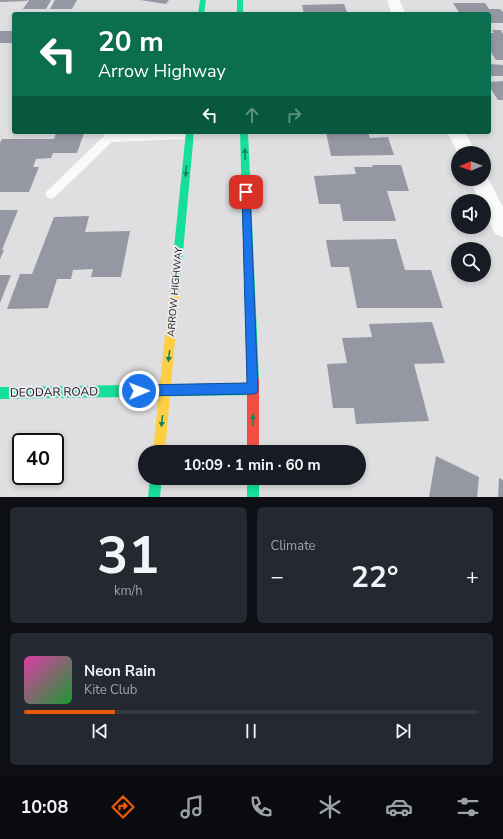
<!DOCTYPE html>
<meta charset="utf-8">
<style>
:root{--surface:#171b24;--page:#242831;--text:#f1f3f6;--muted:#9ea1a6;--line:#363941;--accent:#ea580c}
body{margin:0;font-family:"Nunito Sans",sans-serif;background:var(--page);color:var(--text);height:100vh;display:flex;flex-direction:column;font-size:15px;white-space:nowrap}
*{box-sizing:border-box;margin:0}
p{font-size:13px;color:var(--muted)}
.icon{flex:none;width:22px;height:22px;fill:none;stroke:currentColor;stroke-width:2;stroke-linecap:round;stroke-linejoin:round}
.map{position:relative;height:497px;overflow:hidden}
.details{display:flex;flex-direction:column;gap:10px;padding:10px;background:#0d0f14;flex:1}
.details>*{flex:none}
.hud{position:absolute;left:12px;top:12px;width:479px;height:122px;border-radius:4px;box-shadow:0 2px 6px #0003;background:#0b6e4f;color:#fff;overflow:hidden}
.needle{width:26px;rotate:269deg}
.fabs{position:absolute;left:451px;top:146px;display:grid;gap:8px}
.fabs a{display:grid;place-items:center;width:40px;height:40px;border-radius:50%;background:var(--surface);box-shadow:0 2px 6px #0003;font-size:20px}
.speed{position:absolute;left:12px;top:433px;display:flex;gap:8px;font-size:20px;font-weight:700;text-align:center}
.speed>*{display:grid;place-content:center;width:52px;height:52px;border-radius:50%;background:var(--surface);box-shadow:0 2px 6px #0003;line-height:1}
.speed .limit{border:2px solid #111;border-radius:6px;background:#fff;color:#111}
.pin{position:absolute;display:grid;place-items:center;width:34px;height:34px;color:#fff;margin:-17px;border-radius:8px;box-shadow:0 2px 6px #0006}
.me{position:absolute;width:44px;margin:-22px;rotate:89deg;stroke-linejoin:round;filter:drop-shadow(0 0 3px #0008)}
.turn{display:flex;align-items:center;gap:14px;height:84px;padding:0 20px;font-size:18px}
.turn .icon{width:52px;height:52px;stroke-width:2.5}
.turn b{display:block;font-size:28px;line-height:34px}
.lanes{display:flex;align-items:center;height:38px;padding:0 20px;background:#0003;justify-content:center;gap:20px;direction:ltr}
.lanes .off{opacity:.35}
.big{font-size:30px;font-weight:700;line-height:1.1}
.details .widget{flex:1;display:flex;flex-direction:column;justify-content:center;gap:6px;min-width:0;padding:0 14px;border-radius:6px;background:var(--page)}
.details .dial{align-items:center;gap:0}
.dial b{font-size:52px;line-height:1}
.song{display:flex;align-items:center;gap:12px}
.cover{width:48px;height:48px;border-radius:6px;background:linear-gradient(135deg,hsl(320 70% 55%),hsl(130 70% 35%))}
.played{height:4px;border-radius:2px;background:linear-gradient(90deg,var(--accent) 20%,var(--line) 20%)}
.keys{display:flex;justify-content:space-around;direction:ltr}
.heat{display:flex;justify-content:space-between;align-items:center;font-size:22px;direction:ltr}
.details .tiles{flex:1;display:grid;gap:10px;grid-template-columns:1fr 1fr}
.widget:last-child{grid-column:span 2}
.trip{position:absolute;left:138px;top:445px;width:228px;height:40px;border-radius:20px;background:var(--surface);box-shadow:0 2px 6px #0003;font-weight:700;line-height:40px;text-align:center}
.menu{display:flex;height:64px;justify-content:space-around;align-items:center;background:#090b0e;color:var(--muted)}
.menu .icon{width:28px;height:28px}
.menu .current{color:var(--accent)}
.menu b{font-size:18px;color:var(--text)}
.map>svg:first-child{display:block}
</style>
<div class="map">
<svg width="503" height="497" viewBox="0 0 503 497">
<rect width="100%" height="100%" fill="#dfdfe2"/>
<!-- building -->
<path fill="#9598a3" d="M0 0H27V1L0 2Z
M29 0H51L46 9H23Z
M55 0H77L72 9H50Z
M140 0H169L166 4Z
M453 3H485L489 9H500L503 12V23H489V14H460Z
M344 4 347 12H334V14H304L302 5Z
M492 30H501L503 34V60H496L489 49V33H494Z
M0 31H14V43H0Z
M489 64 503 65V76H489Z
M503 81V100H498L489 86V82Z
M326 132H368L370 138 388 137 394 155 331 156Z
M56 133H84L77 153H53L51 158 36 159 33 167H39L29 192H0V143L2 139H54Z
M372 165H401L409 191H387L396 221H343L340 204H319L314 176 356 174 354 167H373Z
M0 210H18L2 250H4L0 259Z
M89 216 85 232 130 231 121 277H91L93 269 73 270 71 279H57L48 308 7 309 20 274H32L54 217Z
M396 239 405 270H431L443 308H357L349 267H331L326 240Z
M0 275H11L0 303Z
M432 322 445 363 414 364 429 421 356 424 354 408H333L327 364 347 363 342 338 372 337 369 324Z
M436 456 479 477 477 497H429Z
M499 478 503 480V497H498Z"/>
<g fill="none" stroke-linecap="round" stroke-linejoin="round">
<!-- lane -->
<path fill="#fafafb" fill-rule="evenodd" d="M106 132H116L115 134 192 132 195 135 194 138 190 139 112 142 55 197 51 199 47 197 45 194 47 191 104 136Z"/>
<!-- street -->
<path fill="#fafafb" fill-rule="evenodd" d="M387 0H399L406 14H392Z
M447 132H465L476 153H458Z
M484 173 486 174 503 207V237L495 234 484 210V201H480L469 179H484Z"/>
<!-- fast -->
<path fill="#16e098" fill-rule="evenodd" d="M200 0H206L204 14H198Z
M237 0H243V14H237Z
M186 132H194L179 296 177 299 174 301 171 299 169 296Z
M240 132H248L259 379 257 383 254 384 257 385 259 389 257 393 253 395 0 399V387L250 383 247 379Z
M150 478H162L160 497H148Z
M247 478H259V497H247Z"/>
<!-- slow -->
<path fill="#ffcf43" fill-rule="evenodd" d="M174 291 177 293 179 296 165 452H153L169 296 171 293Z"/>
<!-- jam -->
<path fill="#f24e42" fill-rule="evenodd" d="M253 373 257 375 259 379V452H247V379L249 375Z"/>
</g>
<!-- one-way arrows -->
<defs><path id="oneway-solid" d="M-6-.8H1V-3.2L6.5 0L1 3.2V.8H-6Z"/></defs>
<g fill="#17865f">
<use href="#oneway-solid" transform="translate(245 154) rotate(-92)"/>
<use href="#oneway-solid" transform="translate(186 171) rotate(95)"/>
<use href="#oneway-solid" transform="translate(169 356) rotate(96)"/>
<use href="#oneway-solid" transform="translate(253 420) rotate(-90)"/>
<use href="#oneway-solid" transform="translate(162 421) rotate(96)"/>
</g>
<!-- route -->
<path fill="#1a73e8" stroke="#114b97" d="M246 189 250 192 258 389 257 393 253 394 139 396 135 395 134 391 135 387 139 385 247 383 242 192Z"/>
<g text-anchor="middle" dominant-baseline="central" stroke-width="4" stroke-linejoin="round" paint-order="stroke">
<!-- street labels -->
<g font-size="10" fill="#18181a" stroke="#ebebf0">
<text transform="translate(175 292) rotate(-85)">ARROW HIGHWAY</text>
</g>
<!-- near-street labels -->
<g font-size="12" fill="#18181a" stroke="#ebebf0">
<text transform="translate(54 392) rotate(-1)">DEODAR ROAD</text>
</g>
</g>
</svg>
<div class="fabs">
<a><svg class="needle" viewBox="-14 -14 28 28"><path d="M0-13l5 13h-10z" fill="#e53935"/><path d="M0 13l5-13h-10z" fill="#9ea1a6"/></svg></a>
<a><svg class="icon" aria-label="sound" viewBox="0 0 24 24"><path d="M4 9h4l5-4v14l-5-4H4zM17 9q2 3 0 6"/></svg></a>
<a><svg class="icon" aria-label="search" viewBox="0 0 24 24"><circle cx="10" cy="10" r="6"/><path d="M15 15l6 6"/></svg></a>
</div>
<div class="speed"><div class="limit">40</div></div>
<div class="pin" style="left:246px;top:192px;background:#d93025"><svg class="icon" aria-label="arrive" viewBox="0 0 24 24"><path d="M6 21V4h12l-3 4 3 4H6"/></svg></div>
<svg class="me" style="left:139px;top:391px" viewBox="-20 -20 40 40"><circle r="17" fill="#1a73e8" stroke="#fff" stroke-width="3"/><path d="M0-11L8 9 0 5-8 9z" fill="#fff"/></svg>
<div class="trip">10:09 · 1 min · 60 m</div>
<div class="hud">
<div class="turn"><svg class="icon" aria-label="left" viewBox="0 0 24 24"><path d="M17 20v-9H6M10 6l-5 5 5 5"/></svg><div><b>20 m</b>Arrow Highway</div></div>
<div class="lanes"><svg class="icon" aria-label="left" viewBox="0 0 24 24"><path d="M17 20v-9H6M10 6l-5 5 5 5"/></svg><svg class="icon off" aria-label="ahead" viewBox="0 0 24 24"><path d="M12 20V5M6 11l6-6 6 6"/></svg><svg class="icon off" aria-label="right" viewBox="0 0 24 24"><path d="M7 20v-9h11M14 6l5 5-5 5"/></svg></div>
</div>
</div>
<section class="details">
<div class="tiles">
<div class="widget dial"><b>31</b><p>km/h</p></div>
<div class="widget"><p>Climate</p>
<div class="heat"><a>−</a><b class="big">22°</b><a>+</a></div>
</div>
<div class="widget">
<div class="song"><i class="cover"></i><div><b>Neon Rain</b><p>Kite Club</p></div></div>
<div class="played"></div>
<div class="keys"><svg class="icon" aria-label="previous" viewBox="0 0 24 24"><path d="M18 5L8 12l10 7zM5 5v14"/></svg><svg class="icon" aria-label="pause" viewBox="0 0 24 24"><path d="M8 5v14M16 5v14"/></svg><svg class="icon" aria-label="next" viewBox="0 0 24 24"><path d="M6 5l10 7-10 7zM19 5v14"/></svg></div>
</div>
</div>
</section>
<nav class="menu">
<b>10:08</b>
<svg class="icon current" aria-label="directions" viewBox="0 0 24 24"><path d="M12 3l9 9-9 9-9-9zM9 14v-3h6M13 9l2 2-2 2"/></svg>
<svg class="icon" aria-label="music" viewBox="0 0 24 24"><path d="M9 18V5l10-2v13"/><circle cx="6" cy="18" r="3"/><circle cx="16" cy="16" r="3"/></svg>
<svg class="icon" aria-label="phone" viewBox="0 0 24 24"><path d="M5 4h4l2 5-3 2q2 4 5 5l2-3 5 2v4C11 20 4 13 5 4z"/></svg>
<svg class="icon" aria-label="climate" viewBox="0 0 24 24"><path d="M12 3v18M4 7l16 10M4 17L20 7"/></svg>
<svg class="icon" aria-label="car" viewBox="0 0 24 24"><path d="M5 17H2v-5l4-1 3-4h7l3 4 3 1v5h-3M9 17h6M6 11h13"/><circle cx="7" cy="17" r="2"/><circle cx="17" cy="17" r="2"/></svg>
<svg class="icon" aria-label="filters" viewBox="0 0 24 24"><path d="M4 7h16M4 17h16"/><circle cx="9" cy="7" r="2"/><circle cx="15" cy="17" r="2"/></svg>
</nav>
